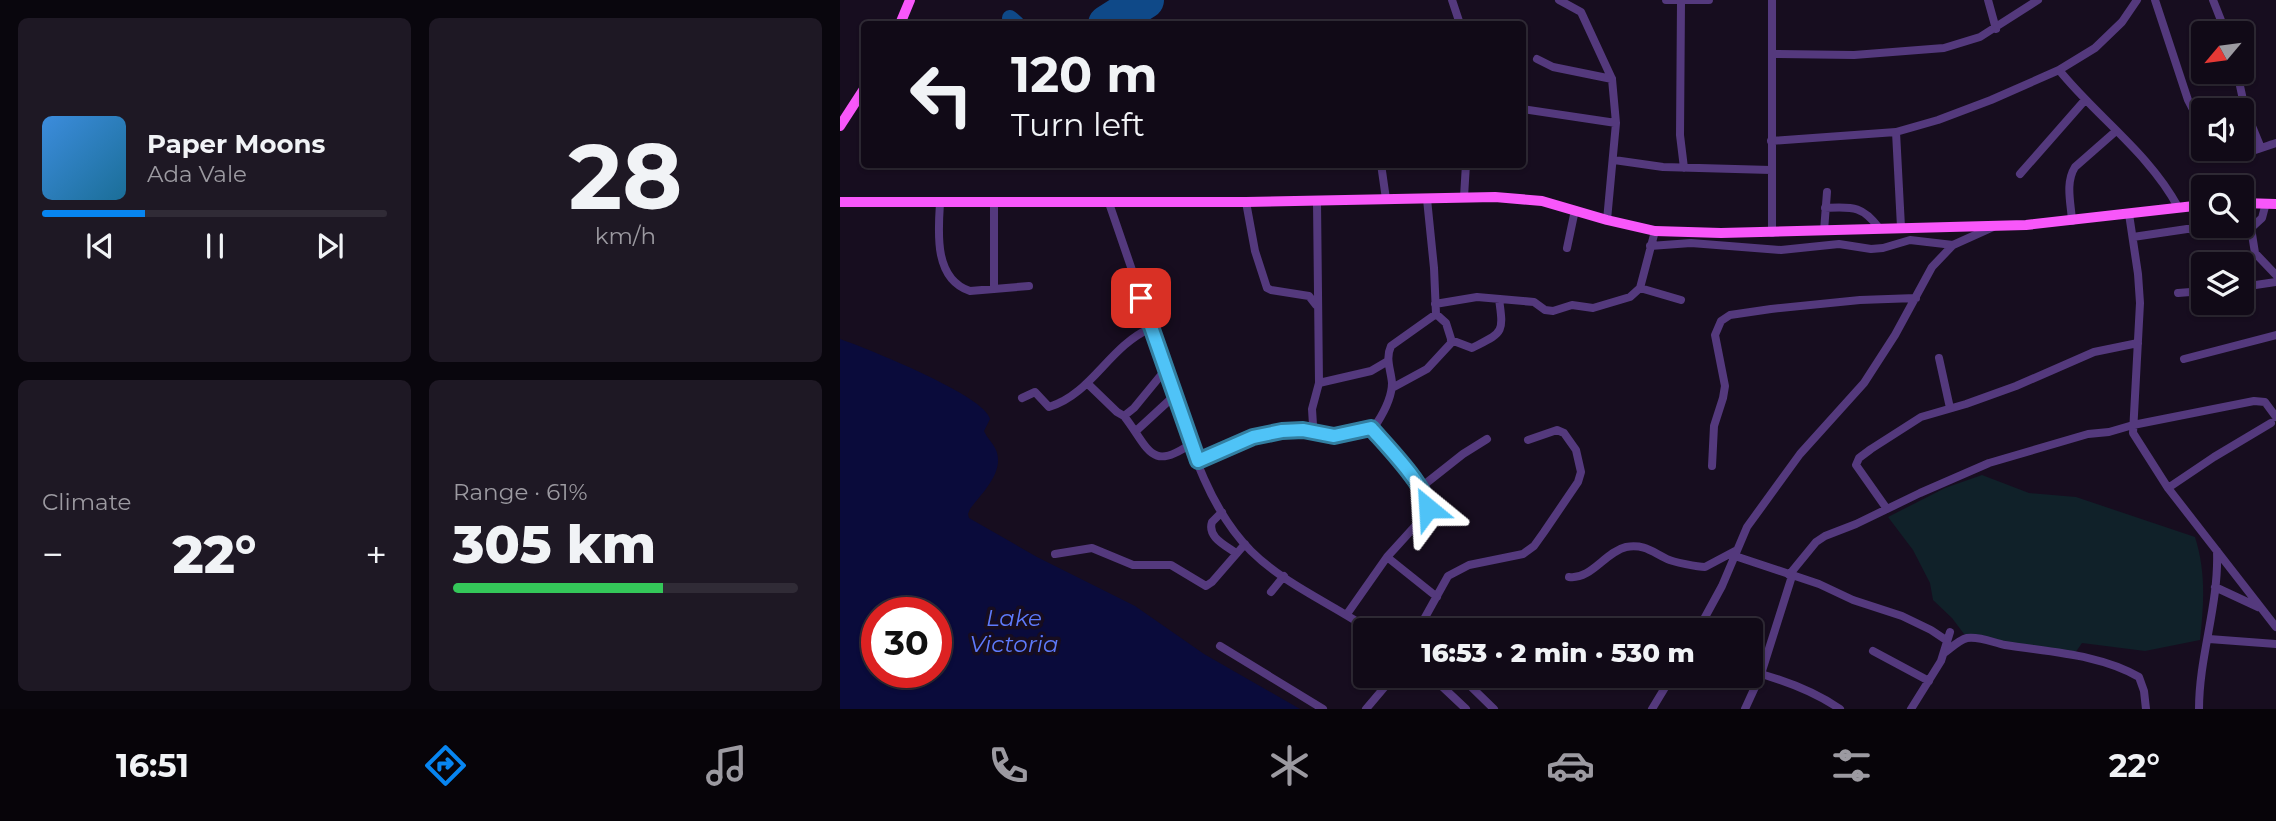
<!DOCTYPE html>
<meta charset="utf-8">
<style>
:root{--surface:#110a17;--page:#1e1824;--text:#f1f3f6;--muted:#9c9aa1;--line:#302b36;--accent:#0785f0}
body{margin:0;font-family:Montserrat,sans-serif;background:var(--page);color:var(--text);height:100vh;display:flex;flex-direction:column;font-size:26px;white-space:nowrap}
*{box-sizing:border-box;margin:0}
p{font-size:23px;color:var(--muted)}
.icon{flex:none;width:38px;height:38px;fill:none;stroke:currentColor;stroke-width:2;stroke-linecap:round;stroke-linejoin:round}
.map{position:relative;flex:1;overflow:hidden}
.panel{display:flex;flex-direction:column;gap:18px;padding:18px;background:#09060d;width:840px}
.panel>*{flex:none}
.guide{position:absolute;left:21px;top:21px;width:665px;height:147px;border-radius:7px;box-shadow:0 2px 5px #0004,0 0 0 2px var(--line);background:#110a17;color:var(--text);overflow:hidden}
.needle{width:46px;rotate:241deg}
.buttons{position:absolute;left:1351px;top:21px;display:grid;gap:14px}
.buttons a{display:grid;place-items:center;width:63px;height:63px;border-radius:7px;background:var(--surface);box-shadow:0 2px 5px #0004,0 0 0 2px var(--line);font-size:35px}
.speed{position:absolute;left:21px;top:597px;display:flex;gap:14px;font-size:35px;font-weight:700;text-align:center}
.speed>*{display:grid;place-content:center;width:91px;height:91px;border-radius:50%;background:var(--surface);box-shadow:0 2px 5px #0004,0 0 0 2px var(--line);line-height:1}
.speed .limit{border:10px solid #d22;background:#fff;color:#111}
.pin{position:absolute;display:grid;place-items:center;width:60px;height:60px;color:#fff;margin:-30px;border-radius:14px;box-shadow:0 4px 10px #0006}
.me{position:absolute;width:77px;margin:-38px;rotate:333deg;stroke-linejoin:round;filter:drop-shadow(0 0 5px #0008)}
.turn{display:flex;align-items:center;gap:24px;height:147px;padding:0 35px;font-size:32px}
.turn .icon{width:91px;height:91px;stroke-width:2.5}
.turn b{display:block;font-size:49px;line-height:60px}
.big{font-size:52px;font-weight:800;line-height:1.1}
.panel .card{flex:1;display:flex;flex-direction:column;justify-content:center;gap:10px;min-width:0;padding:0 24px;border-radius:10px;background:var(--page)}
.panel .dial{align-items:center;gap:0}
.dial b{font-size:91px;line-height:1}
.song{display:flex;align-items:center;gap:21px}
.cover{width:84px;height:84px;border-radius:10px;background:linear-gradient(135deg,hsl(210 70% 55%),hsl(200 70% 35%))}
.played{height:7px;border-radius:4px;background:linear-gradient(90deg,var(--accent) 30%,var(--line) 30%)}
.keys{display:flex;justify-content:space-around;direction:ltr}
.heat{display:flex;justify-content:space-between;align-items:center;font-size:38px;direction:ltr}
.charge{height:10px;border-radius:5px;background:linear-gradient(90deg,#34c759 61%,var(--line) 0)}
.panel .tiles{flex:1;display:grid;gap:18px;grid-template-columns:repeat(2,1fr)}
.trip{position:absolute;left:513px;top:618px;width:410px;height:70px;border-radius:7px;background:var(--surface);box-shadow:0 2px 5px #0004,0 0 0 2px var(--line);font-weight:800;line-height:70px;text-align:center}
.tab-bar{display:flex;height:112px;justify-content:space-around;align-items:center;background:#070409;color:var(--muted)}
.tab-bar .icon{width:49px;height:49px}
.tab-bar .selected{color:var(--accent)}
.tab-bar b{font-size:32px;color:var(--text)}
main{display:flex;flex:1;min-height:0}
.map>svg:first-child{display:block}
</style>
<main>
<section class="panel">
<div class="tiles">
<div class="card">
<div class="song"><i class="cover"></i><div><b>Paper Moons</b><p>Ada Vale</p></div></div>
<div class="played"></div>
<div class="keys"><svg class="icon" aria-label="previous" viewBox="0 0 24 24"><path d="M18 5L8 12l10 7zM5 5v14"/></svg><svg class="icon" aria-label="pause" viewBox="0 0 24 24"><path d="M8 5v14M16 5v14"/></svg><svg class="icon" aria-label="next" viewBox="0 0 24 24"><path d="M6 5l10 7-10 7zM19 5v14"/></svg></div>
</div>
<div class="card dial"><b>28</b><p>km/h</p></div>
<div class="card"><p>Climate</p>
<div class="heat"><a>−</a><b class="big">22°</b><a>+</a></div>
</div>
<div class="card"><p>Range · 61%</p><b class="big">305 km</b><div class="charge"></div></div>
</div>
</section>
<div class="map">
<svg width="1436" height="709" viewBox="0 0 1436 709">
<rect width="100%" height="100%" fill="#170d1f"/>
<!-- green -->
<path fill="#102129" d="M1142 475 1189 493 1236 497 1355 537C1366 572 1364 603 1360 640L1305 651 1242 643 1233 656 1124 634 1112 618 1093 600 1090 583 1073 550 1048 517 1105 488Z"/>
<!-- water -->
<path fill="#0a0b3b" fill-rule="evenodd" d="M0 339C26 348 146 396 150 419L144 431C147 438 153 443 156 450 165 472 142 493 130 509L128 514 129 518 197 557 295 606 364 654 460 709H0ZM37 612H96V672H37Z"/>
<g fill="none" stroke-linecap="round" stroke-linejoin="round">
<!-- taxiway -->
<path stroke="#0f4988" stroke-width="16" d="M170 18 177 24"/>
<!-- runway -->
<path stroke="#0f4988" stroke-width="38" d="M267 24 305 0"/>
<!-- minor -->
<path stroke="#54397d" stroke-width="8" d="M612 0 620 24
M719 0 741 12 772 79 776 123 767 220
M826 0H869
M932 0V233
M1148 0 1156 29
M1315 0 1348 100 1363 129
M1373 0 1386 33
M841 2 840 135 844 168
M932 54 1014 55 1104 48 1140 37 1198 0
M697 59 713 67 772 79
M1219 70C1257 117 1309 153 1338 207
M1397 72 1405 109 1421 148
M682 109 776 123
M1056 132 1061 227
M931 141 1056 132 1098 120 1151 100 1219 70 1255 48 1282 22 1297 0
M1376 149C1395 161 1416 149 1436 143
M774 160 823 167 931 170
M541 164 546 199
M1180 174 1245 100
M624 197 626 164
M406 202 415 251 427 288 431 290 469 296 476 305
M100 203C98 233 94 279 130 291L189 286
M269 203C288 258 307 314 326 369 346 430 364 504 411 551 444 584 492 604 530 630
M985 208C1012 207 1022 205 1039 228
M1289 214 1298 274 1300 303 1293 433 1328 488 1436 627
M1232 221C1231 203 1225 183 1235 167L1276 131
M1411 228 1415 253 1436 275
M984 231 987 192
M1293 237 1347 229 1411 228 1422 218 1426 203
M810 246 851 243 941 250 999 244 1031 249 1043 248 1070 240 1113 245
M727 248 735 210
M1402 287 1436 282
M800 288 841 300
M154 289V202
M1338 293 1363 291
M595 304 637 297 694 302 705 310 713 311 732 305 753 308 790 297 800 288 815 231
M611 340 632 348C663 332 664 334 659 299
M1099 358 1110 408
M1344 359 1436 335
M247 383 277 412 284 416 294 408 326 369
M479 383 531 371 548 361
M552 388 587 369 612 342 606 323 596 314 594 268 587 199
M182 398 195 392 209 407C252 394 269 346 311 328
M284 416C309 448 310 473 352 443
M463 430 473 425 472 409 479 383 477 202
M296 431 334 396
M358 461C385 447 413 434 444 431 467 429 520 445 537 423 544 412 552 396 552 383 551 370 545 359 551 346L596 314
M872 466 874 426 883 398 885 386 875 335 881 321 890 315 931 309 1020 300 1076 298
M580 488 623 454 647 439
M1328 488 1374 457 1431 423
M1047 509 1016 465 1019 458 1031 449 1081 417 1126 404 1176 386 1254 352 1298 343
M382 512 372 522C367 537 385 545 396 553
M215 554 252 548 293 565H331L366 586 372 582 405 544
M895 556 979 584 1013 600 1062 616 1091 630 1106 640
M547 557 597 597
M949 575 976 542 985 536 1016 524 1080 493 1149 463 1248 434 1269 432 1293 425 1414 401 1425 402 1436 417
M729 577C751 580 765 552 786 547 805 544 812 552 827 559 833 562 858 567 865 567L897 550
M1375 587 1418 607
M431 592 444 576
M507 614 547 557 587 513C588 509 589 507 588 503 583 484 545 443 531 428
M578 630 608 576 629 565 683 554 694 546 704 532 738 482 741 472 736 450 724 433 717 430 688 440
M858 630 882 586 907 527 960 454 1024 383 1055 335 1092 267 1113 245 1153 227
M1369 639 1436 644
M380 646 483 709
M1033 651 1089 681
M1104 653C1111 648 1119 640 1127 638 1140 636 1154 643 1165 645 1208 652 1260 654 1299 677L1304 691 1306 709
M910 671C941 679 974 691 1000 709
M591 676 626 709
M620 676 654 709
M526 709 554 676
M812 709 832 676
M905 709 921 674 952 576
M1071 709 1101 661 1110 632
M1359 709C1359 656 1379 605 1377 551"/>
<!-- major -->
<path stroke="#f857fa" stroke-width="10" d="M60 24 70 0
M0 126 24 89
M0 202H406L655 197 702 201 767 220 815 231 881 233 1186 225 1363 205
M1402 203 1436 204"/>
</g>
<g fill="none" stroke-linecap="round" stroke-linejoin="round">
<defs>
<path id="route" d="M301 298 358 461 413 437 442 431 463 430 494 436 531 428C545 444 588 488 588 508"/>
</defs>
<!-- route casing -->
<use href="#route" stroke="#337fa1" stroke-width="18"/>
<!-- route -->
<use href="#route" stroke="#4fc3f7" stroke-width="12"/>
</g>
<g text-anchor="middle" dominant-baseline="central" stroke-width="7" stroke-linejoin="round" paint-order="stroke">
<!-- water labels -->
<g font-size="23" font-style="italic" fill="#5e7afa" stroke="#170d1f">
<text x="174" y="618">Lake<tspan x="174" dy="26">Victoria</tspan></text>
</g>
</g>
</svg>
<div class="buttons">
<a><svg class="needle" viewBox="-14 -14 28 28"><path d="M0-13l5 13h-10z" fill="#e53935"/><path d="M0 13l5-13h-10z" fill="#9c9aa1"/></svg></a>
<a><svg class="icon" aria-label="sound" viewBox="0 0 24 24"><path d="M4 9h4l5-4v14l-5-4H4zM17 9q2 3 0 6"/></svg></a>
<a><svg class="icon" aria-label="search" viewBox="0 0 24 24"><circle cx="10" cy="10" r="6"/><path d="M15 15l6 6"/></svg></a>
<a><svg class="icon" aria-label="layers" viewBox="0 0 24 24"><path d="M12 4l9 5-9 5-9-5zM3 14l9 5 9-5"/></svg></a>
</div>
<div class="speed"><div class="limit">30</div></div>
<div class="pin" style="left:301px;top:298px;background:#d93025"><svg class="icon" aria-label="arrive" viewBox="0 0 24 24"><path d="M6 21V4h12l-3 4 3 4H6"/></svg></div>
<svg class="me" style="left:588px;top:508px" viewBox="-20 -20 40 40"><path d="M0-17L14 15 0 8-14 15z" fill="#4fc3f7" stroke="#fff" stroke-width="4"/></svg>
<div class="trip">16:53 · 2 min · 530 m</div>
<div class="guide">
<div class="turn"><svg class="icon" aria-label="left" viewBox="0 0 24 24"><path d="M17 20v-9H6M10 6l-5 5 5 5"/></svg><div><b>120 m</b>Turn left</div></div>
</div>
</div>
</main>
<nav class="tab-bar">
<b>16:51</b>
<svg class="icon selected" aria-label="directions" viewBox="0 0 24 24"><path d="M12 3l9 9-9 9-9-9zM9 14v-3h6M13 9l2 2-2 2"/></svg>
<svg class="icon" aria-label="music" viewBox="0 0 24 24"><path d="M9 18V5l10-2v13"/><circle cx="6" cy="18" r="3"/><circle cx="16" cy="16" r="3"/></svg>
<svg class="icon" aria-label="phone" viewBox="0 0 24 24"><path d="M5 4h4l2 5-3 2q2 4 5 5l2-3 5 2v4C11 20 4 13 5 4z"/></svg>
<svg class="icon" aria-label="climate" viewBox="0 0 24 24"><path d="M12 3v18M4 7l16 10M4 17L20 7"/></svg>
<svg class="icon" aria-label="car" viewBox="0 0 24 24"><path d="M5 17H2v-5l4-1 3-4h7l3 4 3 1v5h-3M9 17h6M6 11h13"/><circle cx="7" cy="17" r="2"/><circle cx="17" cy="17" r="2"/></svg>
<svg class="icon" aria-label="filters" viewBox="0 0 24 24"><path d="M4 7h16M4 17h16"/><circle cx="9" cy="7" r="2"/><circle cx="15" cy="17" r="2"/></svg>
<b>22°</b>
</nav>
